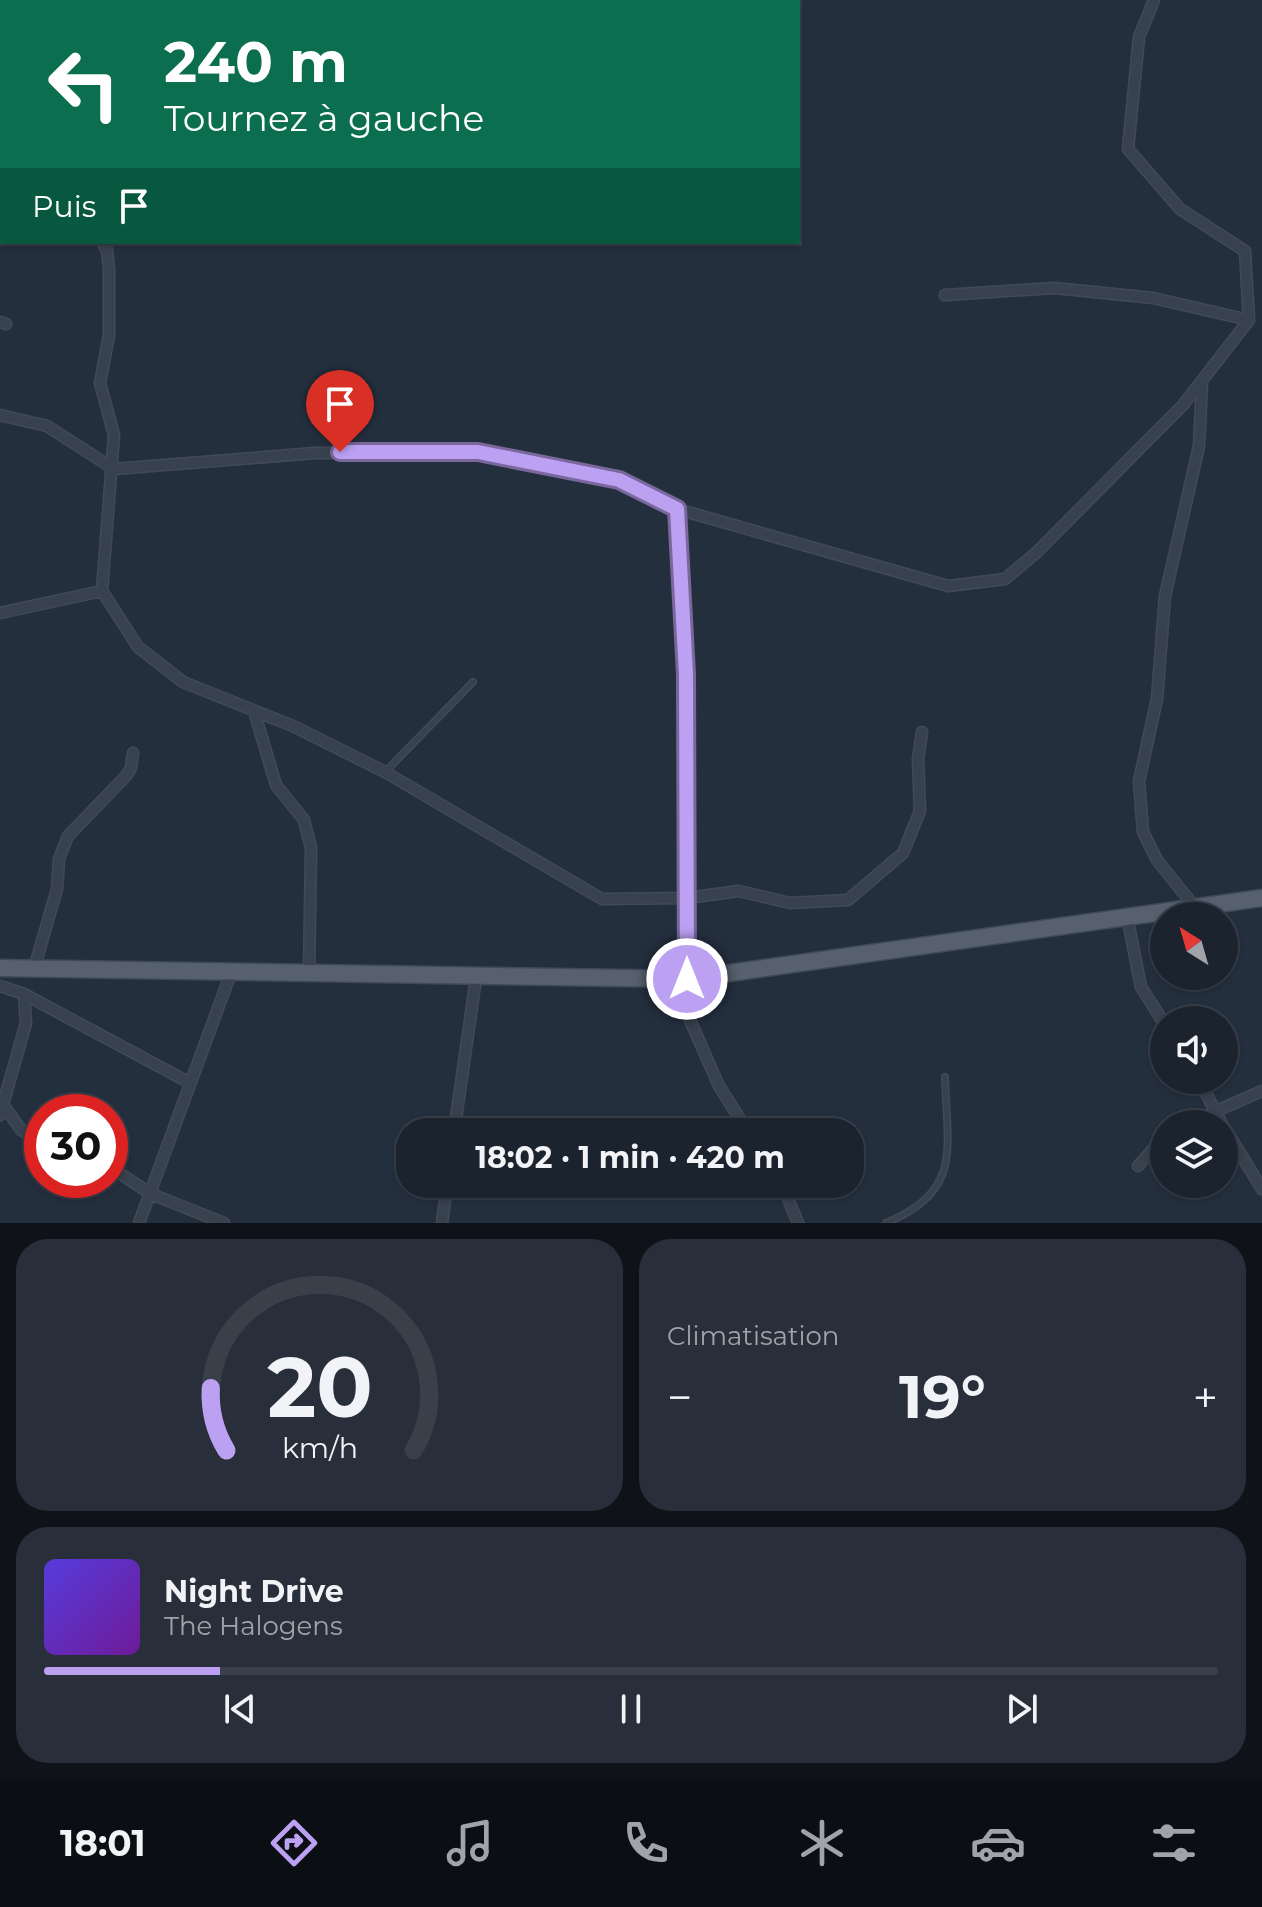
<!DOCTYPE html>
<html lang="fr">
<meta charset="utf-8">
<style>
:root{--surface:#1b232e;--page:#282f3a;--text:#f1f3f6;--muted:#a0a4aa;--line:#39404a;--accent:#bca0f2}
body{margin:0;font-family:Montserrat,sans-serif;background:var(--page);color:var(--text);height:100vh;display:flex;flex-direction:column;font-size:30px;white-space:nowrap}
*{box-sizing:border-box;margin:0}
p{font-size:26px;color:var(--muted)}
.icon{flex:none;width:44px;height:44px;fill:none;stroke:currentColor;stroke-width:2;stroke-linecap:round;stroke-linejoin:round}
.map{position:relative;height:1223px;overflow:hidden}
.details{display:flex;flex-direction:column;gap:16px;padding:16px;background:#0f1319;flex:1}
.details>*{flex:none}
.top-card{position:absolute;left:0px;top:0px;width:800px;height:244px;box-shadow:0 2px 6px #0004,0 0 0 2px var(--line);background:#0b6e4f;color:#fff;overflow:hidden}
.needle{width:52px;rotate:323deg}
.fabs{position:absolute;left:1150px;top:902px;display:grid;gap:16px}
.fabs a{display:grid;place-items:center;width:88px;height:88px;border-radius:50%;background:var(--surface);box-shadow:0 2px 6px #0004,0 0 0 2px var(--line);font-size:40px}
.speed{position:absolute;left:24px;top:1094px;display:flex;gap:16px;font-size:40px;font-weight:700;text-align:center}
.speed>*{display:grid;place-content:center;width:104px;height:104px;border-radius:50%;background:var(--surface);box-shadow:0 2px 6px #0004,0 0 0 2px var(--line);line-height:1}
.speed .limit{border:12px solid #d22;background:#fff;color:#111}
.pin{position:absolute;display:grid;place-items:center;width:68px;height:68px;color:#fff;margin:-82px -34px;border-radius:50% 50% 50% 0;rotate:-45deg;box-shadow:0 0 8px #0007}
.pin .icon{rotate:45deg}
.me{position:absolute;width:88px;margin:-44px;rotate:0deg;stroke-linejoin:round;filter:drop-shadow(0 0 6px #0008)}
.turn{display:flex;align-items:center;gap:28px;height:168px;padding:0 32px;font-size:36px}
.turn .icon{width:104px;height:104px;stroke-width:2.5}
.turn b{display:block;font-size:56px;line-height:68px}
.then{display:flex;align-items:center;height:76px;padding:0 32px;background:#0003;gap:16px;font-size:30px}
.big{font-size:60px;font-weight:700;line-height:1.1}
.details .tile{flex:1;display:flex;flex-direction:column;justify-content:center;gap:12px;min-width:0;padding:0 28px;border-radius:32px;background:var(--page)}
.details .dial{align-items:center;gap:0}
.dial svg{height:208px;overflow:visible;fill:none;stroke:var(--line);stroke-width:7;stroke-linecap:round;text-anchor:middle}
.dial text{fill:var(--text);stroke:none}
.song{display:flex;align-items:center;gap:24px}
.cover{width:96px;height:96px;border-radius:12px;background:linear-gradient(135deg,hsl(250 70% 55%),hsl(280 70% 35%))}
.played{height:8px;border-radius:4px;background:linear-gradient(90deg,var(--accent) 15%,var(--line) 15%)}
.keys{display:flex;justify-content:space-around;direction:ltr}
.heat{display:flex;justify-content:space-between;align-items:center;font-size:44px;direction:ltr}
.details .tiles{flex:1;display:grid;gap:16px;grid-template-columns:1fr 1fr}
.tile:last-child{grid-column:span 2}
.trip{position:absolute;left:396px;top:1118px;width:468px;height:80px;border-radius:32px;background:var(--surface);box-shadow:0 2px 6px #0004,0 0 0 2px var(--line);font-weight:700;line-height:80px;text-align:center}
.tabs{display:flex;height:128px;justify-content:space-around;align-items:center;background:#0b0e12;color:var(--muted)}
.tabs .icon{width:56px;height:56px}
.tabs .current{color:var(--accent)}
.tabs b{font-size:36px;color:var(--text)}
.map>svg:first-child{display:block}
</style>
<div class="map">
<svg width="1262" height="1223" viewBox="0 0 1262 1223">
<rect width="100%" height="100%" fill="#242f3e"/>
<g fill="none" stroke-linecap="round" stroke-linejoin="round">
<defs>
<path id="service" d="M386 771 473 682
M886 1223C963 1190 947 1150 945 1077"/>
<path id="minor" d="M0 197H2
M102 242 107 250 109 269V335L100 383 114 435 102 591 138 647 183 682 293 726 385 772 602 899 687 898 739 891 790 903 848 900 903 853 920 811 918 759 922 732
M945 295 1055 288 1153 298 1249 320
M0 322 6 324
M0 415 47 426 114 469 315 453 478 452 619 480 677 509 948 586 1005 579 1036 553 1183 405 1249 320 1245 251 1180 209 1128 149 1139 37 1154 0
M677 509 686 674 687 979
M0 613 102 591
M254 711 276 785 304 820 311 848 309 975
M1194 906 1157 860 1143 832 1139 781 1157 699 1165 596 1199 446 1202 382
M1127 916 1141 987 1164 1023
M34 969 57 889 59 859 68 836 126 776 131 768 133 753
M672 979 719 1086 748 1132
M0 986 24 994 190 1083
M1199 1080 1222 1124
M4 1106 22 1131 42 1139
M0 1115 26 1023 24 994
M1187 1124 1262 1091
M1224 1127 1262 1189
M454 1132 476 978
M1138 1166 1164 1137
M110 1167 151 1194 224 1223
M782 1184 798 1223
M139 1223 231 973
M442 1223 447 1184"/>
<path id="primary" d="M0 968 687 979 1262 898"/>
</defs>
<!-- service casing -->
<use href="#service" stroke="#414a57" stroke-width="8"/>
<!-- minor casing -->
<use href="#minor" stroke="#414a57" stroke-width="13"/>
<!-- primary casing -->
<use href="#primary" stroke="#414a57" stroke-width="19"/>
<!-- service -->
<use href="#service" stroke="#38414e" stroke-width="5"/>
<!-- minor -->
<use href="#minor" stroke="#38414e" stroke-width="10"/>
<!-- primary -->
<use href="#primary" stroke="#56606e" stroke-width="16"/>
</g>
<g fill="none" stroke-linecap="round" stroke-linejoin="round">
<defs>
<path id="route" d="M340 452H478L619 480 677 509 686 674 687 979"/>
</defs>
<!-- route casing -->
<use href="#route" stroke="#7a689d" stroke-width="20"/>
<!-- route -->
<use href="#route" stroke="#bca0f2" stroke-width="14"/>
</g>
</svg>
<div class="fabs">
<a><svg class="needle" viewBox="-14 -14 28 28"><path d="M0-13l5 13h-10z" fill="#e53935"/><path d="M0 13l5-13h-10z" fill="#a0a4aa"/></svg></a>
<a><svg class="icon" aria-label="sound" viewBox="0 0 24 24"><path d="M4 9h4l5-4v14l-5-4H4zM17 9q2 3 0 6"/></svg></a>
<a><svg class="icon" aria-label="layers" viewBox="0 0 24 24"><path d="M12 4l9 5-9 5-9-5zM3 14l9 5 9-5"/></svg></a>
</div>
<div class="speed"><div class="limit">30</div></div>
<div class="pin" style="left:340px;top:452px;background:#d93025"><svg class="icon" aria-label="arrive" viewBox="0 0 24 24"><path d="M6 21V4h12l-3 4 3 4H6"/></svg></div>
<svg class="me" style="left:687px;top:979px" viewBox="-20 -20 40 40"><circle r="17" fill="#bca0f2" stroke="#fff" stroke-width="3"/><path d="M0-11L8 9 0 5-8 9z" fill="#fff"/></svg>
<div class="trip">18:02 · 1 min · 420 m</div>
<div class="top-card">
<div class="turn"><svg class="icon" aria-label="left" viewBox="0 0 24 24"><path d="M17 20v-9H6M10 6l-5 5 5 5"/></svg><div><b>240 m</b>Tournez à gauche</div></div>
<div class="then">Puis<svg class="icon" aria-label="arrive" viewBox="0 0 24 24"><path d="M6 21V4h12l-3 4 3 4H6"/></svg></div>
</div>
</div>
<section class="details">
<div class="tiles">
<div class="tile dial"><svg viewBox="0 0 100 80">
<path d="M14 69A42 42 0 1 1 86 69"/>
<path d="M14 69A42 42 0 0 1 8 45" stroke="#bca0f2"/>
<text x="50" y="56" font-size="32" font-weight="700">20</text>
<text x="50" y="72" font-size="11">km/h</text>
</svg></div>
<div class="tile"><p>Climatisation</p>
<div class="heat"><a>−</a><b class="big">19°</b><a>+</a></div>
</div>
<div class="tile">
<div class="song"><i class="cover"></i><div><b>Night Drive</b><p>The Halogens</p></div></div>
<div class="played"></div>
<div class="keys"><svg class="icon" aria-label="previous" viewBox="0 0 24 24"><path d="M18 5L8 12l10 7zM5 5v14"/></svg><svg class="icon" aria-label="pause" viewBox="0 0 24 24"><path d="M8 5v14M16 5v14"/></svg><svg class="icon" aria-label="next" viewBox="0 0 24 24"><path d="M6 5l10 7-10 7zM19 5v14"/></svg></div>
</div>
</div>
</section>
<nav class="tabs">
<b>18:01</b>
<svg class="icon current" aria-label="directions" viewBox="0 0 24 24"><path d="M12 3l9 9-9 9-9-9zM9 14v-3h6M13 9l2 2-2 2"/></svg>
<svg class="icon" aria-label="music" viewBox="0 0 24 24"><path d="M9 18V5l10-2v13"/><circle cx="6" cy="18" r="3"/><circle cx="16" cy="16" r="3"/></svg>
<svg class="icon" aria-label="phone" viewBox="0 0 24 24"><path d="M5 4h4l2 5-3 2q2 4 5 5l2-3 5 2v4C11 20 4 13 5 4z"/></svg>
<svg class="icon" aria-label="climate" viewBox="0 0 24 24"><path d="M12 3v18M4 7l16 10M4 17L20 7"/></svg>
<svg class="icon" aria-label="car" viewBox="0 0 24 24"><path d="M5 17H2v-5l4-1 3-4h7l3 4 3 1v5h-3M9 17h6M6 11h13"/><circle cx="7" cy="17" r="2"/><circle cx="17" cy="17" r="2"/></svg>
<svg class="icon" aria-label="filters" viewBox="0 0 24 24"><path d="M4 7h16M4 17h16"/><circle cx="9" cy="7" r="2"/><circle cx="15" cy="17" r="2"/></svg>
</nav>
